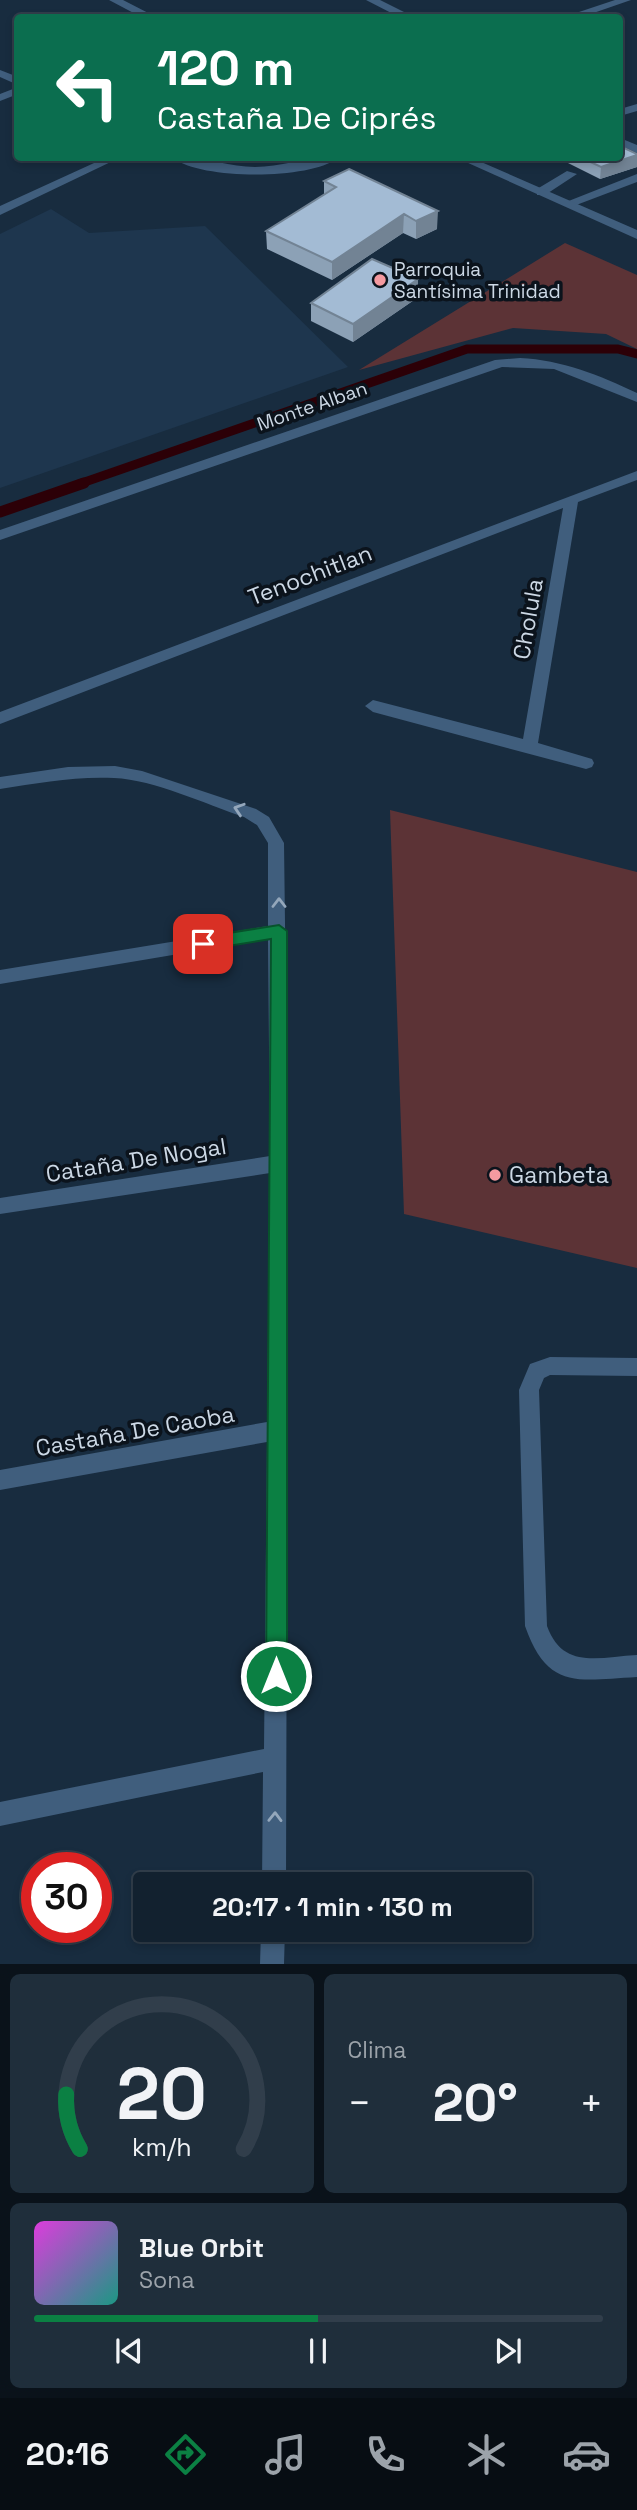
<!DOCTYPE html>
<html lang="es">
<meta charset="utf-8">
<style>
:root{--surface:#12212f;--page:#1f2e3b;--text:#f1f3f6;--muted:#9ca3aa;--line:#313e4b;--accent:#0b8043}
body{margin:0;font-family:"Space Grotesk",sans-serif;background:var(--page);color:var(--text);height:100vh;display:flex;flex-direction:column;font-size:26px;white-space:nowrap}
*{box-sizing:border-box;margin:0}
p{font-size:23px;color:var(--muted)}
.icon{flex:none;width:38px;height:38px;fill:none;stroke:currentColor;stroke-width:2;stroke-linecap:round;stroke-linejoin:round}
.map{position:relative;height:1964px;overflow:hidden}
.details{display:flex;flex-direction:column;gap:10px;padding:10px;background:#0a121a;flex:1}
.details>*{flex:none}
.top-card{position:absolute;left:14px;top:14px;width:609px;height:147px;border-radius:7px;box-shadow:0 4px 10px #0003,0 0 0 2px var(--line);background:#0b6e4f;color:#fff;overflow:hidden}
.speed{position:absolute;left:21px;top:1852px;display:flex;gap:14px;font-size:35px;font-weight:700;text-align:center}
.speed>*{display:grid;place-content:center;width:91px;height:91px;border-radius:50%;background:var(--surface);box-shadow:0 4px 10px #0003,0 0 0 2px var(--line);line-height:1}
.speed .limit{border:10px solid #d22;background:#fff;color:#111}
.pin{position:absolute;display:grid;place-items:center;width:60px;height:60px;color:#fff;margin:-30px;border-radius:14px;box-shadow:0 4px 10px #0006}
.me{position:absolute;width:77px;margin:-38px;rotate:0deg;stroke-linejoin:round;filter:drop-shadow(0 0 5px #0008)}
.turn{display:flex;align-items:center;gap:24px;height:147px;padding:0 28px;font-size:32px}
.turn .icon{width:91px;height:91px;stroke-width:2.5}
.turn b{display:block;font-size:49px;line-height:60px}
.big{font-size:52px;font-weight:600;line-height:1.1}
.details .widget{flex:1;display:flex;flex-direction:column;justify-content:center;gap:10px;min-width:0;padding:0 24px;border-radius:10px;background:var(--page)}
.details .dial{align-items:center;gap:0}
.dial svg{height:182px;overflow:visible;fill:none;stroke:var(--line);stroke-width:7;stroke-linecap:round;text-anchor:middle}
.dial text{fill:var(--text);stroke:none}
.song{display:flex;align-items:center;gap:21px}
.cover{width:84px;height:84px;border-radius:10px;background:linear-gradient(135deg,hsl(300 70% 55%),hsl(170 70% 35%))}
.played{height:7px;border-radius:4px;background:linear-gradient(90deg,var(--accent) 50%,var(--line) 50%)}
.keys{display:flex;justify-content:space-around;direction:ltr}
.heat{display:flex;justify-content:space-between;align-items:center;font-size:38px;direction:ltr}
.details .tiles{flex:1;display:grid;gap:10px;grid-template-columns:1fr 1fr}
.widget:last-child{grid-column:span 2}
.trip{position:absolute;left:133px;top:1872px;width:399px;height:70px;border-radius:7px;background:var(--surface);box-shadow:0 4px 10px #0003,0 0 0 2px var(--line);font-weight:600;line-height:70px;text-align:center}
.dock{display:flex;height:112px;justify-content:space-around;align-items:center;background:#070d13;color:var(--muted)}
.dock .icon{width:49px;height:49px}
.dock .current{color:var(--accent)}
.dock b{font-size:32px;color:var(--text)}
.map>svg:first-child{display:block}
</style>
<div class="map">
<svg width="637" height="1964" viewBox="0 0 637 1964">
<rect width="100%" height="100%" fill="#182c3f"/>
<!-- built -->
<path fill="#1e364e" d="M51 209 89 233 205 226 348 367 0 488V234Z"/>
<!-- green -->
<path fill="#5c3336" d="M565 243 637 275V349L606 334 513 328 359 370Z
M390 810 637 872V1268L404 1214Z"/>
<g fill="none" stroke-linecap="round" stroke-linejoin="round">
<!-- stream-far1 -->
<path stroke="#2c0007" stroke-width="9" d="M79 484 467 349H618L637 354"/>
<!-- stream -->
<path stroke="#2c0007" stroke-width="11" d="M0 512 84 483"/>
<!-- service -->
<path fill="#405e7d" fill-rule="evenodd" d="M567 171 577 174 545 195H537V189Z
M550 1357 637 1358V1376L550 1375 544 1378 539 1390 547 1626C563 1670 599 1657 637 1655V1677C578 1680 548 1691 525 1626L519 1390 530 1364Z"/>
<!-- minor -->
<path fill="#405e7d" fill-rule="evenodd" d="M366 0H380L416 18H401Z
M615 0H631L579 18H561Z
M0 70 18 77V85L0 77Z
M18 87V94L0 101V94Z
M637 104V111L620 116V109Z
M620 138 637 145V153L620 145Z
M105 158H119L0 215V206Z
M173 158C200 155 228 167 255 167 283 167 311 155 338 158 310 180 201 180 173 158Z
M637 174V182L571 207 561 204Z
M520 358C562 360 599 375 637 393V402L554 369 502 367 0 540V530L495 360Z
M637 471V480L578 502 538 743 592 759 594 763 592 767 586 769 373 712 365 706 373 700 523 739 563 508 0 724V712Z
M115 766 142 771 256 809 269 817 284 843 288 1163 286 1885H262L263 1772 0 1826V1802L264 1749 267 1442 0 1490V1470L267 1422 270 1173 0 1214V1198L270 1156 268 939 0 984V970L268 926V843L257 825 244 817C205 804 155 780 114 778 76 776 38 783 0 789V777L68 767Z
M261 1930H285L284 1964H260Z"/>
<!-- tertiary -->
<path fill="#405e7d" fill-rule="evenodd" d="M109 0H123L158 18H143Z
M457 158H472L637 230V239Z"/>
</g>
<!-- wall -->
<path fill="#8ca1b6" d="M637 154V167L600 179 560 159V158H620Z
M324 181 437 229 416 239 403 233 332 280 267 249 266 231 324 195Z
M418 279 417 298 353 342 311 321V303Z"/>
<!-- shaded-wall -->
<path fill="#728394" d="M637 155V167L600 179 601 167Z
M438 211 437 229 416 239V221Z
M404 214 403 233 332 280V262Z
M418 279 417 298 353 342V324Z"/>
<!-- building -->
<path fill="#a3bbd4" stroke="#728394" stroke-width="2" d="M620 146 637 154V155L601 167 582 158H620Z
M349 169 438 211 416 221 404 214 332 262 266 231 336 187 324 181Z
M372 259 418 279 353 324 311 303Z"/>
<!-- one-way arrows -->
<defs><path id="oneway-chevron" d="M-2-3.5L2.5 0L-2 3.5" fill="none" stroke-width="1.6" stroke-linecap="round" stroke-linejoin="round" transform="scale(1.75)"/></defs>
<g stroke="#94a7bb">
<use href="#oneway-chevron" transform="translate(239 809) rotate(-162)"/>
<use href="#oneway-chevron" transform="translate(279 903) rotate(-90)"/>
<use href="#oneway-chevron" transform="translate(275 1817) rotate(-89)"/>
</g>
<!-- route -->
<path fill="#0b8043" stroke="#07532c" stroke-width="2" d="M279 925 287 931V1676L284 1684 276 1687 269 1684 266 1676 271 939 203 950 195 944 203 937Z"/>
<!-- markers -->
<g fill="#f49aa0" stroke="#0b131c" stroke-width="2.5">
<circle cx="380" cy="280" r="7"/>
<circle cx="495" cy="1175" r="7"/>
</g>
<g text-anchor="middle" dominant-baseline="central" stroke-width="7" stroke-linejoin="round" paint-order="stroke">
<!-- far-poi labels -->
<g font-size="19" fill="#ccd8e5" stroke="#0b131c" text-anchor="start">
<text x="394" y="269">Parroquia<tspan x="394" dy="22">Santísima Trinidad</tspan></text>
</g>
<!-- far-street labels -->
<g font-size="19" fill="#ccd8e5" stroke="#0b131c">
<text transform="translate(312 406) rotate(-19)">Monte Alban</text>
</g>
<!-- street labels -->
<g font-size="23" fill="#ccd8e5" stroke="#0b131c">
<text transform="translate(310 575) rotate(-21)">Tenochitlan</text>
<text transform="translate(528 619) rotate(-80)">Cholula</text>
<text transform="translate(136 1160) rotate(-9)">Cataña De Nogal</text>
<text transform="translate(135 1431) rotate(-10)">Castaña De Caoba</text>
</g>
<!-- poi labels -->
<g font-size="23" fill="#ccd8e5" stroke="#0b131c" text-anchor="start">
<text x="509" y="1175">Gambeta</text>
</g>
</g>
</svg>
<div class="speed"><div class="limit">30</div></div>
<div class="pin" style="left:203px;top:944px;background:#d93025"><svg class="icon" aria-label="arrive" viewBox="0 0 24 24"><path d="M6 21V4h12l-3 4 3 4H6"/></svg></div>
<svg class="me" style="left:276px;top:1676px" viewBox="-20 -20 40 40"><circle r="17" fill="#0b8043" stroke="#fff" stroke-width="3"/><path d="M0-11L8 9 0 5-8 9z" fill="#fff"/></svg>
<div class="trip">20:17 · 1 min · 130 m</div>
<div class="top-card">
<div class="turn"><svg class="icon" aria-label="left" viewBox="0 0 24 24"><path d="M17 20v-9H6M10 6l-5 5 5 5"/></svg><div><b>120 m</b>Castaña De Ciprés</div></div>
</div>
</div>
<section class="details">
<div class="tiles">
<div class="widget dial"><svg viewBox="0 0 100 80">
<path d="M14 69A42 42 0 1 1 86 69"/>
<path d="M14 69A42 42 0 0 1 8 45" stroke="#0b8043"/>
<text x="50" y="56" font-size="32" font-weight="700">20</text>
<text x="50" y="72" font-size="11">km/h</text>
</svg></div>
<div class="widget"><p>Clima</p>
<div class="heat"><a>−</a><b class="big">20°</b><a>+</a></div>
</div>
<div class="widget">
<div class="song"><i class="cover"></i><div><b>Blue Orbit</b><p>Sona</p></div></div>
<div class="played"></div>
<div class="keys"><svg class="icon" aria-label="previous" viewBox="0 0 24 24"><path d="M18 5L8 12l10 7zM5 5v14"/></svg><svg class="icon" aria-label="pause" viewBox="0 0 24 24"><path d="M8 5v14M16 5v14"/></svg><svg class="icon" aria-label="next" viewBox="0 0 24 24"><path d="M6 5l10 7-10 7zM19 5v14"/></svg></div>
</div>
</div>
</section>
<nav class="dock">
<b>20:16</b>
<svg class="icon current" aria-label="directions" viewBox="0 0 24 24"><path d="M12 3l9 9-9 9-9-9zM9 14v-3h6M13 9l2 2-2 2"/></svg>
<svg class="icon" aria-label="music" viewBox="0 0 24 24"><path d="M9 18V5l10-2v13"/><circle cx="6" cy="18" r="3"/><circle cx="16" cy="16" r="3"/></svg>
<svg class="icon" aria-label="phone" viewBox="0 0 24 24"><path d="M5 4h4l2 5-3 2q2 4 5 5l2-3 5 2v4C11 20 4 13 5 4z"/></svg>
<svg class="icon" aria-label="climate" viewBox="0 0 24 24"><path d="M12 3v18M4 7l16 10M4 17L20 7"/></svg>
<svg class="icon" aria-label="car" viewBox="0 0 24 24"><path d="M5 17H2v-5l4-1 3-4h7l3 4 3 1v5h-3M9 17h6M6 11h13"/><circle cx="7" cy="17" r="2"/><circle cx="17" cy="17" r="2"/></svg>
</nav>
